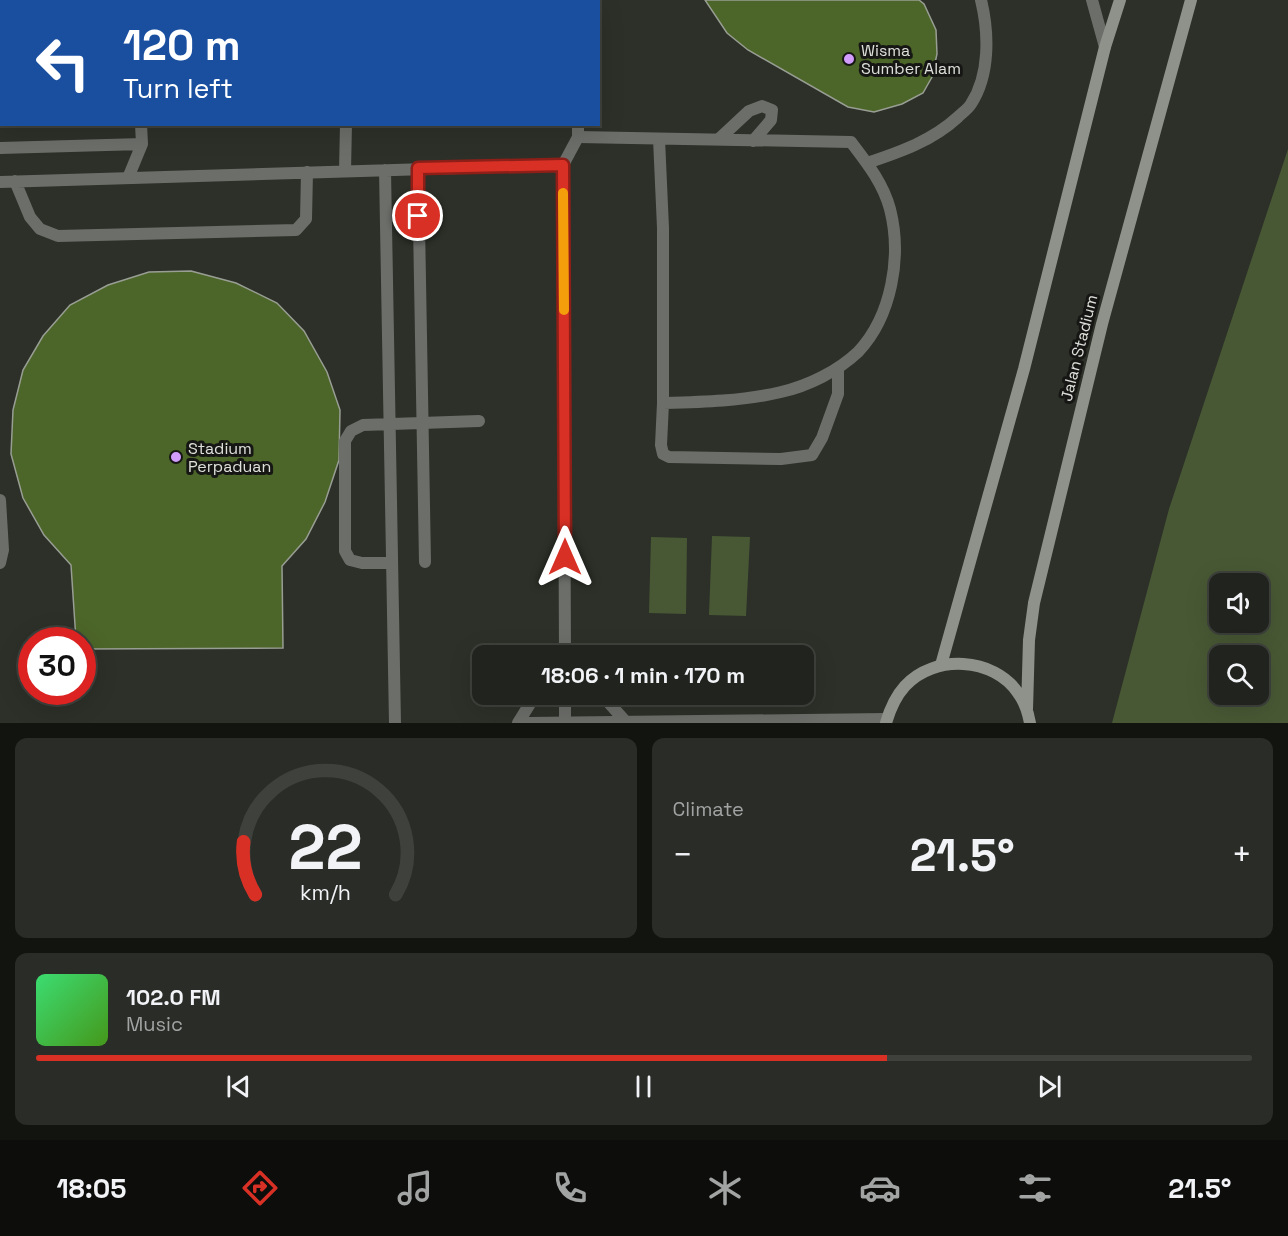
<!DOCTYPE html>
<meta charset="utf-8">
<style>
:root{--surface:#21241e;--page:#292c27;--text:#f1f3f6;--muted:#a2a4a4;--line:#3e413c;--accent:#d93025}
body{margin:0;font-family:"Space Grotesk",sans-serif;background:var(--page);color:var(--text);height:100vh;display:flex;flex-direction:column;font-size:22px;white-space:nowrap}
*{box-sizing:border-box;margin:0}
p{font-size:20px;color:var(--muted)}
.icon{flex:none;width:33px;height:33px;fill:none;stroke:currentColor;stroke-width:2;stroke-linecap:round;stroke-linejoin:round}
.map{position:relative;height:723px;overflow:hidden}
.details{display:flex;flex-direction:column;gap:15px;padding:15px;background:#121410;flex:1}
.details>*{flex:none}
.hud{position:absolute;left:0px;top:0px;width:600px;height:126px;box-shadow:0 6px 24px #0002,0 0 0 2px var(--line);background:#1a4fa0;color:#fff;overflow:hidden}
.tools{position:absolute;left:1209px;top:573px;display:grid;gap:12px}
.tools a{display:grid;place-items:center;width:60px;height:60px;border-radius:12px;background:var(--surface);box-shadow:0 6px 24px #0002,0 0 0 2px var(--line);font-size:30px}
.speed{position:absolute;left:18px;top:627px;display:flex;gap:12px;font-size:30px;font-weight:700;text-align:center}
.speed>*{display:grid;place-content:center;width:78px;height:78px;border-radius:50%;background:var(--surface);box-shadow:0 6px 24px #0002,0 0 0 2px var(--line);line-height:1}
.speed .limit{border:9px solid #d22;background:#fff;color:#111}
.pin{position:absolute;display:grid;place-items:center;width:51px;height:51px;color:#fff;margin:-26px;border:3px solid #fff;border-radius:50%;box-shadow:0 2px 6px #0007}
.me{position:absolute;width:66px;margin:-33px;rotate:0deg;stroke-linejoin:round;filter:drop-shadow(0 0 4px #0008)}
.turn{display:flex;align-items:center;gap:21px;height:126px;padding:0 24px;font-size:27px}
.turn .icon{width:78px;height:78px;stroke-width:2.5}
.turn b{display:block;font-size:42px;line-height:51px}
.big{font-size:45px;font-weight:700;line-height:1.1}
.details .card{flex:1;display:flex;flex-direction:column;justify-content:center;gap:9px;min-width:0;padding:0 21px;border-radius:12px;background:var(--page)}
.details .dial{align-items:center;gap:0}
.dial svg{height:156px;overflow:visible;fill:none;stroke:var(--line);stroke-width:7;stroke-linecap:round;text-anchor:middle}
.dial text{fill:var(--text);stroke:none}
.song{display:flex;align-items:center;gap:18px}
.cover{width:72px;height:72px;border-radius:9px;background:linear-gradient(135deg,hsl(140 70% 55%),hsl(100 70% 35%))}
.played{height:6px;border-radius:3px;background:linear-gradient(90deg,var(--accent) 70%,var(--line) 70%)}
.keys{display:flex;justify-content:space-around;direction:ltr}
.heat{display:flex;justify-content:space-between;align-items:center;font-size:33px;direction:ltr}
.details .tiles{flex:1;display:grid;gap:15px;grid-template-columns:1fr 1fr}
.card:last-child{grid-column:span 2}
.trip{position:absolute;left:472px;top:645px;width:342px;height:60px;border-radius:12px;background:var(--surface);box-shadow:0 6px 24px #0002,0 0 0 2px var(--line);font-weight:700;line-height:60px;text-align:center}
.tabs{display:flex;height:96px;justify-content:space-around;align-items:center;background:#0d0e0c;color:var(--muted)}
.tabs .icon{width:42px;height:42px}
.tabs .active{color:var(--accent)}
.tabs b{font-size:27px;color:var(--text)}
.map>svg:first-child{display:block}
</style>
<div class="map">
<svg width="1288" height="723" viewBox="0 0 1288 723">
<rect width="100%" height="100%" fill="#2c3028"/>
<!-- green -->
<path fill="#485834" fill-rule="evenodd" d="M1288 149V723H1112L1169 509ZM1220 584H1258V622H1220ZM1220 656H1258V694H1220Z
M712 536 750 537 746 616 709 615Z
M651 537 687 538 686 614 649 613Z"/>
<!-- building -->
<path fill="#4c6528" stroke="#999e94" stroke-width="1.5" d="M705 0H919L924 4 936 30 937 54 932 77 923 93 902 104 874 112 848 107 748 50 727 33Z
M191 271 236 283 277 303 304 331 327 372 340 410 339 460 325 502 306 539 282 566 283 648 82 649V640H76L71 565 44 535 23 498 11 454 13 410 23 370 43 336 70 305 108 285 149 272Z"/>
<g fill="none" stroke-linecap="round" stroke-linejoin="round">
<!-- service -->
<path stroke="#6c6e6a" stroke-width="12" d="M131 0V2
M1092 0 1105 47
M0 96H2
M578 137 851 142C867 163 883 183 890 209 902 256 892 316 858 352 838 371 808 386 781 392 743 401 702 402 663 403L661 445 663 454 669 457 781 459 812 455 822 438 838 394V368
M659 139 663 228V403
M719 139 749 111 762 106 772 110 771 120 753 141
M0 148 142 144
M867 163C900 152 932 141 958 117 962 113 968 109 971 104 990 75 989 33 981 0
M418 168 425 562
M385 170 395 723
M345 171 346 124
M128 178 142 144 141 124
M15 181 30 217 40 229 58 236 296 230 306 219 307 172
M0 182 563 165
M0 500 3 550 0 563
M392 563H362L350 560 345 551V441L351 431 363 425 479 421"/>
<!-- minor -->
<path stroke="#6c6e6a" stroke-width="12" d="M579 2V0
M565 656 563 165 578 137V124
M601 694 626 722
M565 722V694"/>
<!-- tertiary -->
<path stroke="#6c6e6a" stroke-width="12" d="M561 656 565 649
M518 723 536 694
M528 723 887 719"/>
<!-- secondary -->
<path stroke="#8e928b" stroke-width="12" d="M941 665 1024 369 1105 47 1120 0
M1027 709 1029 640 1034 603 1102 324 1191 0
M886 723C890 709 895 697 905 686 934 654 994 657 1018 693 1025 702 1028 712 1030 723"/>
</g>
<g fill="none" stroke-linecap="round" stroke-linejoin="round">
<defs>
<path id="route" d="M418 216V168L563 165 565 557"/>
</defs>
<!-- route casing -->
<use href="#route" stroke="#8d1f18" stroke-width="15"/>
<!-- route -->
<use href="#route" stroke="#d93025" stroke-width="10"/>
<!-- slow -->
<path stroke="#f59e0b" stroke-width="10" d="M563 193 564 310"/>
</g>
<!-- markers -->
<g fill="#d29dfd" stroke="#161714" stroke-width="2">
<circle cx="849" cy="59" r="6"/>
<circle cx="176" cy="457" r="6"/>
</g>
<g text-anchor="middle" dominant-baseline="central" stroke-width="6" stroke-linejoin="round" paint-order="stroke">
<!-- poi labels -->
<g font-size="16" fill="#dee0db" stroke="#161714" text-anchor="start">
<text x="861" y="50">Wisma<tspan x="861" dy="18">Sumber Alam</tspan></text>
<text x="188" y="448">Stadium<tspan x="188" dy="18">Perpaduan</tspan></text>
</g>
<!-- street labels -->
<g font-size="16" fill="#dee0db" stroke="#161714">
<text transform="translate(1079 348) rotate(-76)">Jalan Stadium</text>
</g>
</g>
</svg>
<div class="tools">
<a><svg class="icon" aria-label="sound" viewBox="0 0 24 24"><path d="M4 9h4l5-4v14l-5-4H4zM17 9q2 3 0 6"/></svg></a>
<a><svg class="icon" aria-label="search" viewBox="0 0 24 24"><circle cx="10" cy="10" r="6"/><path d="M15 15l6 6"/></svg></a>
</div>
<div class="speed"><div class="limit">30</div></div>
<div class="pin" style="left:418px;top:216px;background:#d93025"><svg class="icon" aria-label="arrive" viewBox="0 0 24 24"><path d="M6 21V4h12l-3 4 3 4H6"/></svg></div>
<svg class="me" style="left:565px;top:557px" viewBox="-20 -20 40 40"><path d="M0-17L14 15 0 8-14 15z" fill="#d93025" stroke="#fff" stroke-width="4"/></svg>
<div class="trip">18:06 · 1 min · 170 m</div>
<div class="hud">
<div class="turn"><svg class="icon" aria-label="left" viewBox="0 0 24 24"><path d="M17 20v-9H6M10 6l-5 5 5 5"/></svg><div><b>120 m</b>Turn left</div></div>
</div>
</div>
<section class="details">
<div class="tiles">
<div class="card dial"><svg viewBox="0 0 100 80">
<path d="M14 69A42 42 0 1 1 86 69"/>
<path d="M14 69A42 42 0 0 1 8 42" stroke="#d93025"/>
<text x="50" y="56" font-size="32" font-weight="700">22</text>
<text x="50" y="72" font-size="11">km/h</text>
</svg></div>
<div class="card"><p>Climate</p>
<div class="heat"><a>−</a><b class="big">21.5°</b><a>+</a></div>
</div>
<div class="card">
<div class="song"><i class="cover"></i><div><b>102.0 FM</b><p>Music</p></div></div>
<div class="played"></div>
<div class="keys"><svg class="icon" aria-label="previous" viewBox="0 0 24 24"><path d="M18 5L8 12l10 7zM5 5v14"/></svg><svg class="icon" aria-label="pause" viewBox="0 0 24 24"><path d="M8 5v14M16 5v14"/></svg><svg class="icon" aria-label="next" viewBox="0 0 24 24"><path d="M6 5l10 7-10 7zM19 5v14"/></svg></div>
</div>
</div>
</section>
<nav class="tabs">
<b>18:05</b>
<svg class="icon active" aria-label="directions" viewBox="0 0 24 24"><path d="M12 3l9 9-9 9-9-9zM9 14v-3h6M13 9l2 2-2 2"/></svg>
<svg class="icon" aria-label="music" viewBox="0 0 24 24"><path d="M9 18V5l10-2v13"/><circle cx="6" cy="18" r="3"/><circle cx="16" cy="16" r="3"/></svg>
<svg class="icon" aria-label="phone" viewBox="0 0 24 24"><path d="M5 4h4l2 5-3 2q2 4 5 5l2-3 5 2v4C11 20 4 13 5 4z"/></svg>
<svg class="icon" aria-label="climate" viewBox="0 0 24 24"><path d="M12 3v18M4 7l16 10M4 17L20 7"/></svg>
<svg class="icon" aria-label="car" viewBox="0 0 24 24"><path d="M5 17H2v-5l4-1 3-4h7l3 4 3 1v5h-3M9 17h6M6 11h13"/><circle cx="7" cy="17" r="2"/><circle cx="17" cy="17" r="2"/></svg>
<svg class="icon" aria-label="filters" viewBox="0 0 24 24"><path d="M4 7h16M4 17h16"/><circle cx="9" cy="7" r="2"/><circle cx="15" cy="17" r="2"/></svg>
<b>21.5°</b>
</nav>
